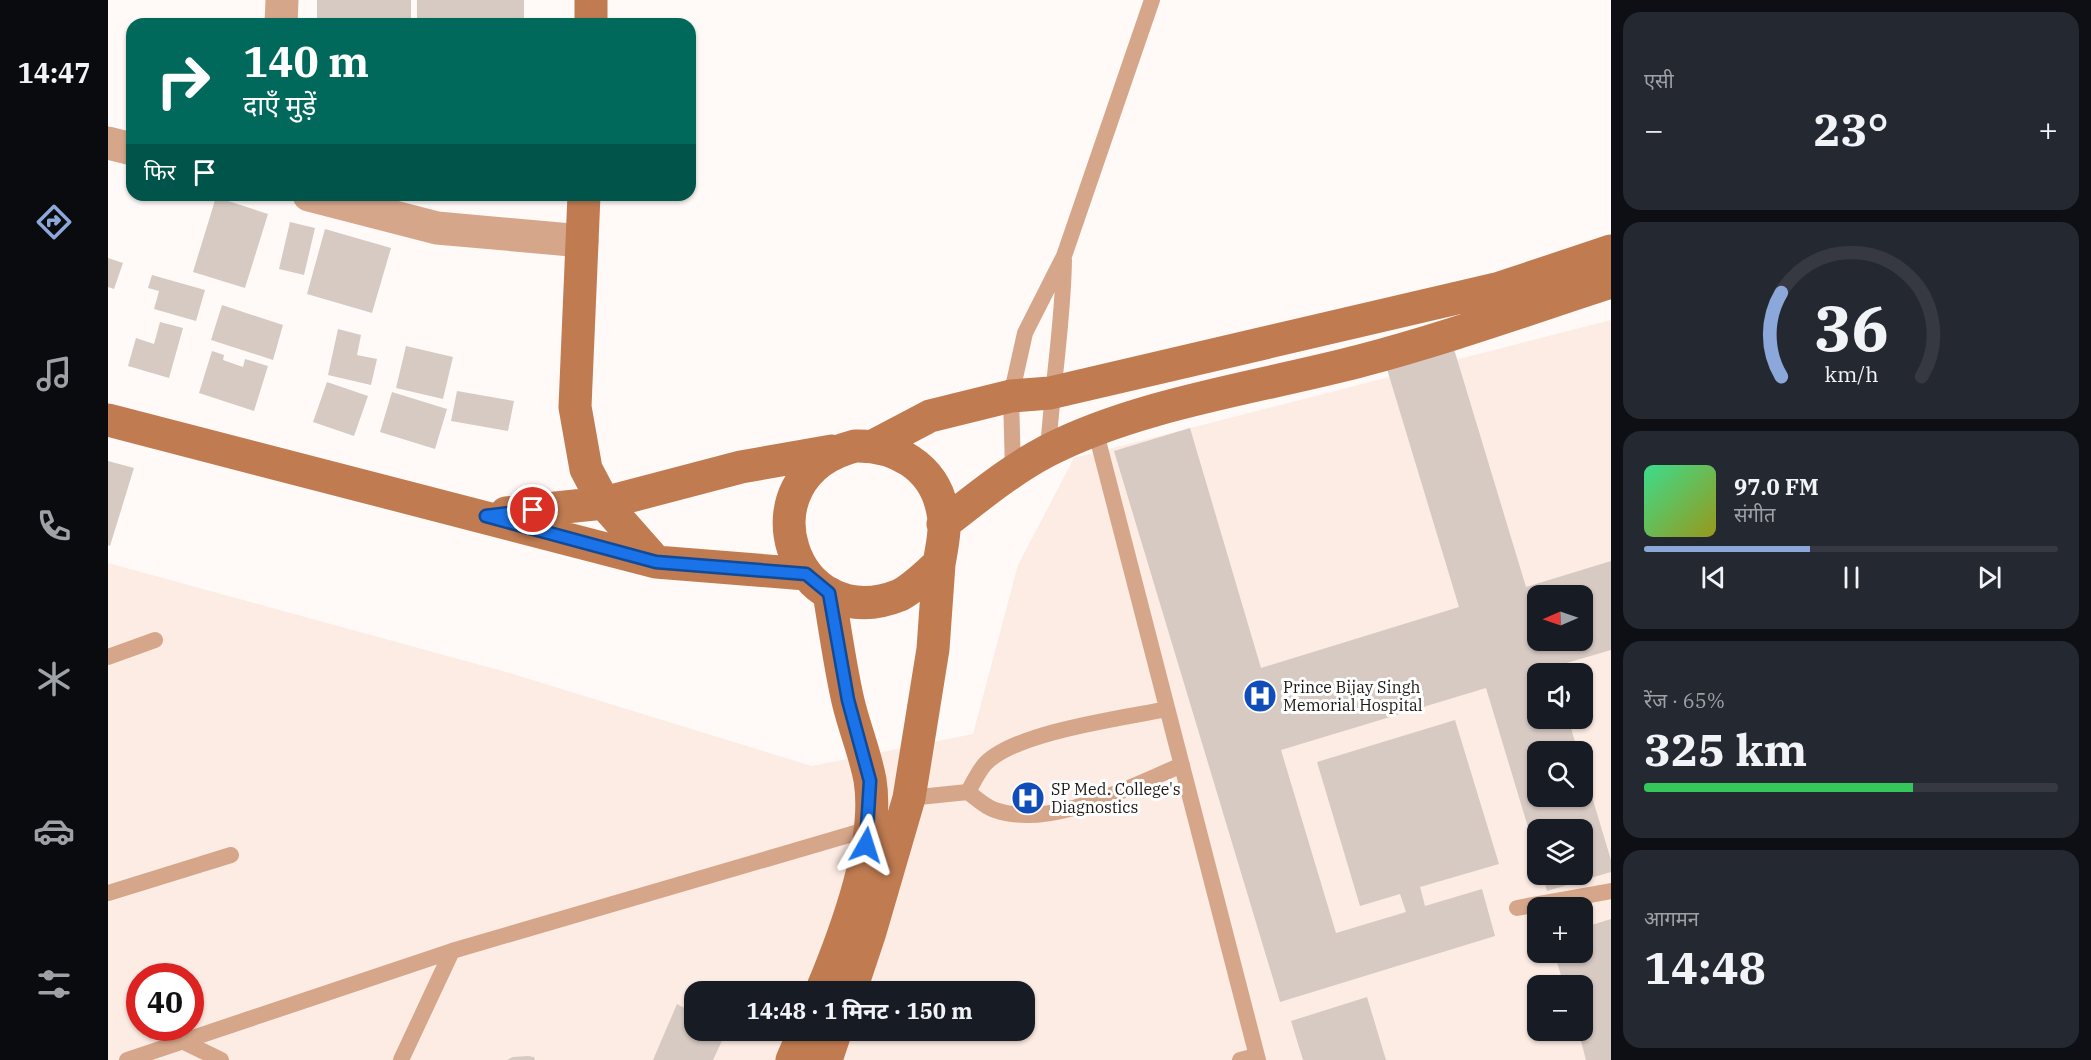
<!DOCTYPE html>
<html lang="hi">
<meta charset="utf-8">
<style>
:root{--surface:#171b24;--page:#242831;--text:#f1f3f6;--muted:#9ea1a6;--line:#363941;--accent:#8ca8da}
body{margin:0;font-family:"IBM Plex Serif","Noto Sans Devanagari",serif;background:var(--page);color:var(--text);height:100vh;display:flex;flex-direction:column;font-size:22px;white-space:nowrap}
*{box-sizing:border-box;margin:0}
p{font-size:20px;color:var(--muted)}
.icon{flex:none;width:33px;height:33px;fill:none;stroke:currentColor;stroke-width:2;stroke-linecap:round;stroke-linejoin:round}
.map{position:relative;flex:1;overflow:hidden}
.sheet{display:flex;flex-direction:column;gap:12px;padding:12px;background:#0d0f14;width:480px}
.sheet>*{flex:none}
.guide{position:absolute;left:18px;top:18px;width:570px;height:183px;border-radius:18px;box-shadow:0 2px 4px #0004;background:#00695c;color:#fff;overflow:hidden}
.needle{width:39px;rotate:268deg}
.controls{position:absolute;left:1419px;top:585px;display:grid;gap:12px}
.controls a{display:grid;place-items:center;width:66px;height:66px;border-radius:12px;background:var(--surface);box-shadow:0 2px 4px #0004;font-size:30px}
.speed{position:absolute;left:18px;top:963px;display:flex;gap:12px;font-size:30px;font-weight:700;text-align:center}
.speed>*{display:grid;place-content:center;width:78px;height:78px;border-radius:50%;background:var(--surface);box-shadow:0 2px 4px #0004;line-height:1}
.speed .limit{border:9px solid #d22;background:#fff;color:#111}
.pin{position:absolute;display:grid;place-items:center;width:51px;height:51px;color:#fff;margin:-26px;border:3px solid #fff;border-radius:50%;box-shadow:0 2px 6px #0007}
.me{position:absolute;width:66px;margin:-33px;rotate:6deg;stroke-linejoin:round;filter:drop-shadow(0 0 4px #0008)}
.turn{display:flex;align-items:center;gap:21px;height:126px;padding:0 18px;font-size:27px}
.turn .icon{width:78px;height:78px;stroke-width:2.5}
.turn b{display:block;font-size:42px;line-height:51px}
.then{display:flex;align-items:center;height:57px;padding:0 18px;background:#0003;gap:12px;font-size:22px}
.big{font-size:45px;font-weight:700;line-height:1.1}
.sheet .tile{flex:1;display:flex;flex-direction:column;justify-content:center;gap:9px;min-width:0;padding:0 21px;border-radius:18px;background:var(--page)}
.sheet .dial{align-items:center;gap:0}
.dial svg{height:156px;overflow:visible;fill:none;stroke:var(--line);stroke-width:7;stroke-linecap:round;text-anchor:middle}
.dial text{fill:var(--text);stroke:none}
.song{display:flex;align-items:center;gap:18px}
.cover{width:72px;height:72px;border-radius:9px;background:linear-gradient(135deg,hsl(150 70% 55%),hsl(60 70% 35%))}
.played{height:6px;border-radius:3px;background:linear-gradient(90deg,var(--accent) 40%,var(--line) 40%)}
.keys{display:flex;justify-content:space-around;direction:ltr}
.heat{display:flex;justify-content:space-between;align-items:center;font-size:33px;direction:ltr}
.charge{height:9px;border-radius:4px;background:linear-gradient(90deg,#34c759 65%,var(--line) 0)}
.trip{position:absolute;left:576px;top:981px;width:351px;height:60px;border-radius:18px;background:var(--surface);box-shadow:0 2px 4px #0004;font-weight:700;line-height:60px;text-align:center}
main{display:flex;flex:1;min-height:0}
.tabs{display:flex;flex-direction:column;width:108px;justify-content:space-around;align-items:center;background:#090b0e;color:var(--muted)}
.tabs .icon{width:42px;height:42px}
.tabs .active{color:var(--accent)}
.tabs b{font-size:27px;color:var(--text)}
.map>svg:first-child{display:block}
</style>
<main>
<nav class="tabs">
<b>14:47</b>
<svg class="icon active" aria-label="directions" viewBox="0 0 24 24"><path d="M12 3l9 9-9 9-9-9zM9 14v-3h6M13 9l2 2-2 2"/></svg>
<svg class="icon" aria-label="music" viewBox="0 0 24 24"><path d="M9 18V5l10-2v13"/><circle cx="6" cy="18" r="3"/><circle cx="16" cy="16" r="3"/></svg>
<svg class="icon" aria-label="phone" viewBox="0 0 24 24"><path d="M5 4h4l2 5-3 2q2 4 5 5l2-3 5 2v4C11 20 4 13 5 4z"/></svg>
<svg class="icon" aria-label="climate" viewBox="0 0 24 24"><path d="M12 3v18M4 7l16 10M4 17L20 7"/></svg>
<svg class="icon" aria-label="car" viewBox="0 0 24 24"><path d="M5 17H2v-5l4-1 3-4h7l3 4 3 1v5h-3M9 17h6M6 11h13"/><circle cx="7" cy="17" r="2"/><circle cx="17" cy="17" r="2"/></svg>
<svg class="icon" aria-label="filters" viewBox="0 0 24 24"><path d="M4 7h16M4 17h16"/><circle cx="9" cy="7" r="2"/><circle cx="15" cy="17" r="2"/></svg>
</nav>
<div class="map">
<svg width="1503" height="1060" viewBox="0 0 1503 1060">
<rect width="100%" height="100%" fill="#fffaf7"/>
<!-- built -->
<path fill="#fdece3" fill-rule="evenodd" d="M1503 320V1060H0V563L398 672 704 766 865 734 910 565 966 458ZM1430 596H1474V640H1430ZM1430 674H1474V718H1430ZM1430 752H1474V796H1430ZM1430 830H1474V874H1430ZM1430 908H1474V952H1430ZM32 976H82V1028H32ZM1430 986H1474V1030H1430ZM586 992H916V1030H586Z"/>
<!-- building -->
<path fill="#d7cac3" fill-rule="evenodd" d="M209 0H303V24H209Z
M309 0H416V24H309Z
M379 195H400L399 199Z
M108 197 160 214 137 288 85 272Z
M182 222 207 228 196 275 171 269Z
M217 229 283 248 264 313 199 294Z
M0 258 15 263 6 289 0 287Z
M44 275 97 290 88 321 46 309 51 291 40 288Z
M114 305 175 325 165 360 103 340Z
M52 322 75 328 61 378 20 366 28 338 46 344Z
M230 329 253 335 249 355 269 359 263 385 220 375Z
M298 346 345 357 335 399 288 388Z
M1346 349 1418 587 1503 561V650L1445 667 1447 674H1430V718H1460L1470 752H1430V796H1474L1475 767 1503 860V872L1439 891 1434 874H1474V830H1430L1429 857 1378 688 1173 750 1228 933 1298 912 1292 894 1252 906 1209 762 1347 720 1391 864 1312 887 1317 906 1374 889 1387 936 1172 1002 1006 451 1082 428 1153 668 1351 607 1279 369ZM1430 596H1474V640H1430Z
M104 351 116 355 115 360 135 367 137 359 160 366 146 411 91 393Z
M219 382 260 396 246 436 205 422Z
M349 391 406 401 400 431 343 421Z
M284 392 339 409 327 449 272 432Z
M0 461 26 468 2 546 0 545Z
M1503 919V1060H1478L1470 1030H1474V986H1456L1446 952H1474V928Z
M1259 997 1278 1060H1195L1183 1021Z
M569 1004 586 1013V1030H619L605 1060H545Z
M420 1056 426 1057 427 1060H399L405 1057Z"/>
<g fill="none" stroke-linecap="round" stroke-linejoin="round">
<!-- lane -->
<path stroke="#d6a68a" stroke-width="16" d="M987 429 1150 1060
M940 451C944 387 955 324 956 260
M905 471 903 396 917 333 956 256 1044 0
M0 657 47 640
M860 792C865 783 870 772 877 764 907 732 1015 718 1059 709
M801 798 860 792C868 798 877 807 887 810 942 830 1023 786 1074 765
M0 893 123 855
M1409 908 1503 891
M74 1041 113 1060
M19 1060 344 951 761 829
M293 1060 344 951
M1132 1060 1148 1056"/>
<!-- street -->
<path stroke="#d6a68a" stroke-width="33" d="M173 24 174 0
M0 143 24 149
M201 195 329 228 474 241"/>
<!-- secondary -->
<path stroke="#c07b51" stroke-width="33" d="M483 24V0
M476 195 467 407 478 469 496 503 548 562
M0 420 548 562 698 574
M747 446C787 445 825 466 834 508 839 526 834 546 831 564 819 574 806 588 792 595 684 639 630 476 747 446Z
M765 446 822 416 903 396 942 393 1392 288 1503 251
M398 513 496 503 633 467 724 451
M835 524C869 498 901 471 939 451 1029 404 1153 387 1252 361 1336 339 1420 309 1503 282
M713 992C737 935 772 841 762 780 757 753 746 727 740 701 732 666 727 629 721 593
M742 992 762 932 801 798 825 649 831 564
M684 1060 697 1030
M718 1060 728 1030"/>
</g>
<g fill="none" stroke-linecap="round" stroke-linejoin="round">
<defs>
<path id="route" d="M425 510 378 516 548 562 698 574 721 593 740 700 762 781 758 845"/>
</defs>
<!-- route casing -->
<use href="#route" stroke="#114b97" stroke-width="15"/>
<!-- route -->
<use href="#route" stroke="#1a73e8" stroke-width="10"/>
</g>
<!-- icons -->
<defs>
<symbol id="hospital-disc" viewBox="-11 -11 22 22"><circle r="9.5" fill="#104db8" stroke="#fff"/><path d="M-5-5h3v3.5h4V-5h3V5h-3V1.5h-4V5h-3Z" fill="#fff"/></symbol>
</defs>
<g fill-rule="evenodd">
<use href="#hospital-disc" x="1133" y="677" width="38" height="38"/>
<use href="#hospital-disc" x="901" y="779" width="38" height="38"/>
</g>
<g text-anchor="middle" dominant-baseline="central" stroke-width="6" stroke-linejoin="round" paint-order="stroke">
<!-- poi labels -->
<g font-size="16" fill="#1d1816" stroke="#fff" text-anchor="start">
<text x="1175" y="687">Prince Bijay Singh<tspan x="1175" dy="18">Memorial Hospital</tspan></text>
<text x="943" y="789">SP Med. College's<tspan x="943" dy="18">Diagnostics</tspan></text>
</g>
</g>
</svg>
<div class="controls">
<a><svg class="needle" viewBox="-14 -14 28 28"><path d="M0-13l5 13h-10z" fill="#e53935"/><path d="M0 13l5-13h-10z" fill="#9ea1a6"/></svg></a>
<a><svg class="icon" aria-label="sound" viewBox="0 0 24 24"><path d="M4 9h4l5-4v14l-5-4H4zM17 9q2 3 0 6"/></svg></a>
<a><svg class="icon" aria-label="search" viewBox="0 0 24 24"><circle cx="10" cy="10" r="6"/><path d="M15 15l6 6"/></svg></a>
<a><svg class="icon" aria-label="layers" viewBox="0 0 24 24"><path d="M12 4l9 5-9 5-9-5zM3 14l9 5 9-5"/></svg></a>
<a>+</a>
<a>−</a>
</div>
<div class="speed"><div class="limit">40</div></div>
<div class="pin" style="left:425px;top:510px;background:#d93025"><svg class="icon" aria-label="arrive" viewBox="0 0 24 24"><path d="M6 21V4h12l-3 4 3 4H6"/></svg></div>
<svg class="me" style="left:758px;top:845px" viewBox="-20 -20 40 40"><path d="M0-17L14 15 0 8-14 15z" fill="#1a73e8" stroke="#fff" stroke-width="4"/></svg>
<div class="trip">14:48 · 1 मिनट · 150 m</div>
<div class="guide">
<div class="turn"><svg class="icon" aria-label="right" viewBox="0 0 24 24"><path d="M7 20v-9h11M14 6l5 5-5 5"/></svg><div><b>140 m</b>दाएँ मुड़ें</div></div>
<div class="then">फिर<svg class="icon" aria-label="arrive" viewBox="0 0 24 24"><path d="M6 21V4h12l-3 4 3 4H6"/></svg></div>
</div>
</div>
<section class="sheet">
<div class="tile"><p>एसी</p>
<div class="heat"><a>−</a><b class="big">23°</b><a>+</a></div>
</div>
<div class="tile dial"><svg viewBox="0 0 100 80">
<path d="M14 69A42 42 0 1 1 86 69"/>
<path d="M14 69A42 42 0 0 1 14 26" stroke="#8ca8da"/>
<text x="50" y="56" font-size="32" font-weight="700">36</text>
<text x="50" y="72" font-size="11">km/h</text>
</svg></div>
<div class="tile">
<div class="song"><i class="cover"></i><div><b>97.0 FM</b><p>संगीत</p></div></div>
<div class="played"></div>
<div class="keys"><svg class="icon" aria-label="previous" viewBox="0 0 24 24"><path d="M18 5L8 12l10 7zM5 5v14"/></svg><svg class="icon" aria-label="pause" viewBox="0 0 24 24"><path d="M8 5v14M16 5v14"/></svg><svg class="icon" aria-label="next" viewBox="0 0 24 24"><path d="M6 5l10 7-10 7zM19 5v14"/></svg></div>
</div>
<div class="tile"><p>रेंज · 65%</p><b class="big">325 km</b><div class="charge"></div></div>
<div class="tile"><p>आगमन</p><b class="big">14:48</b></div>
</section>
</main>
